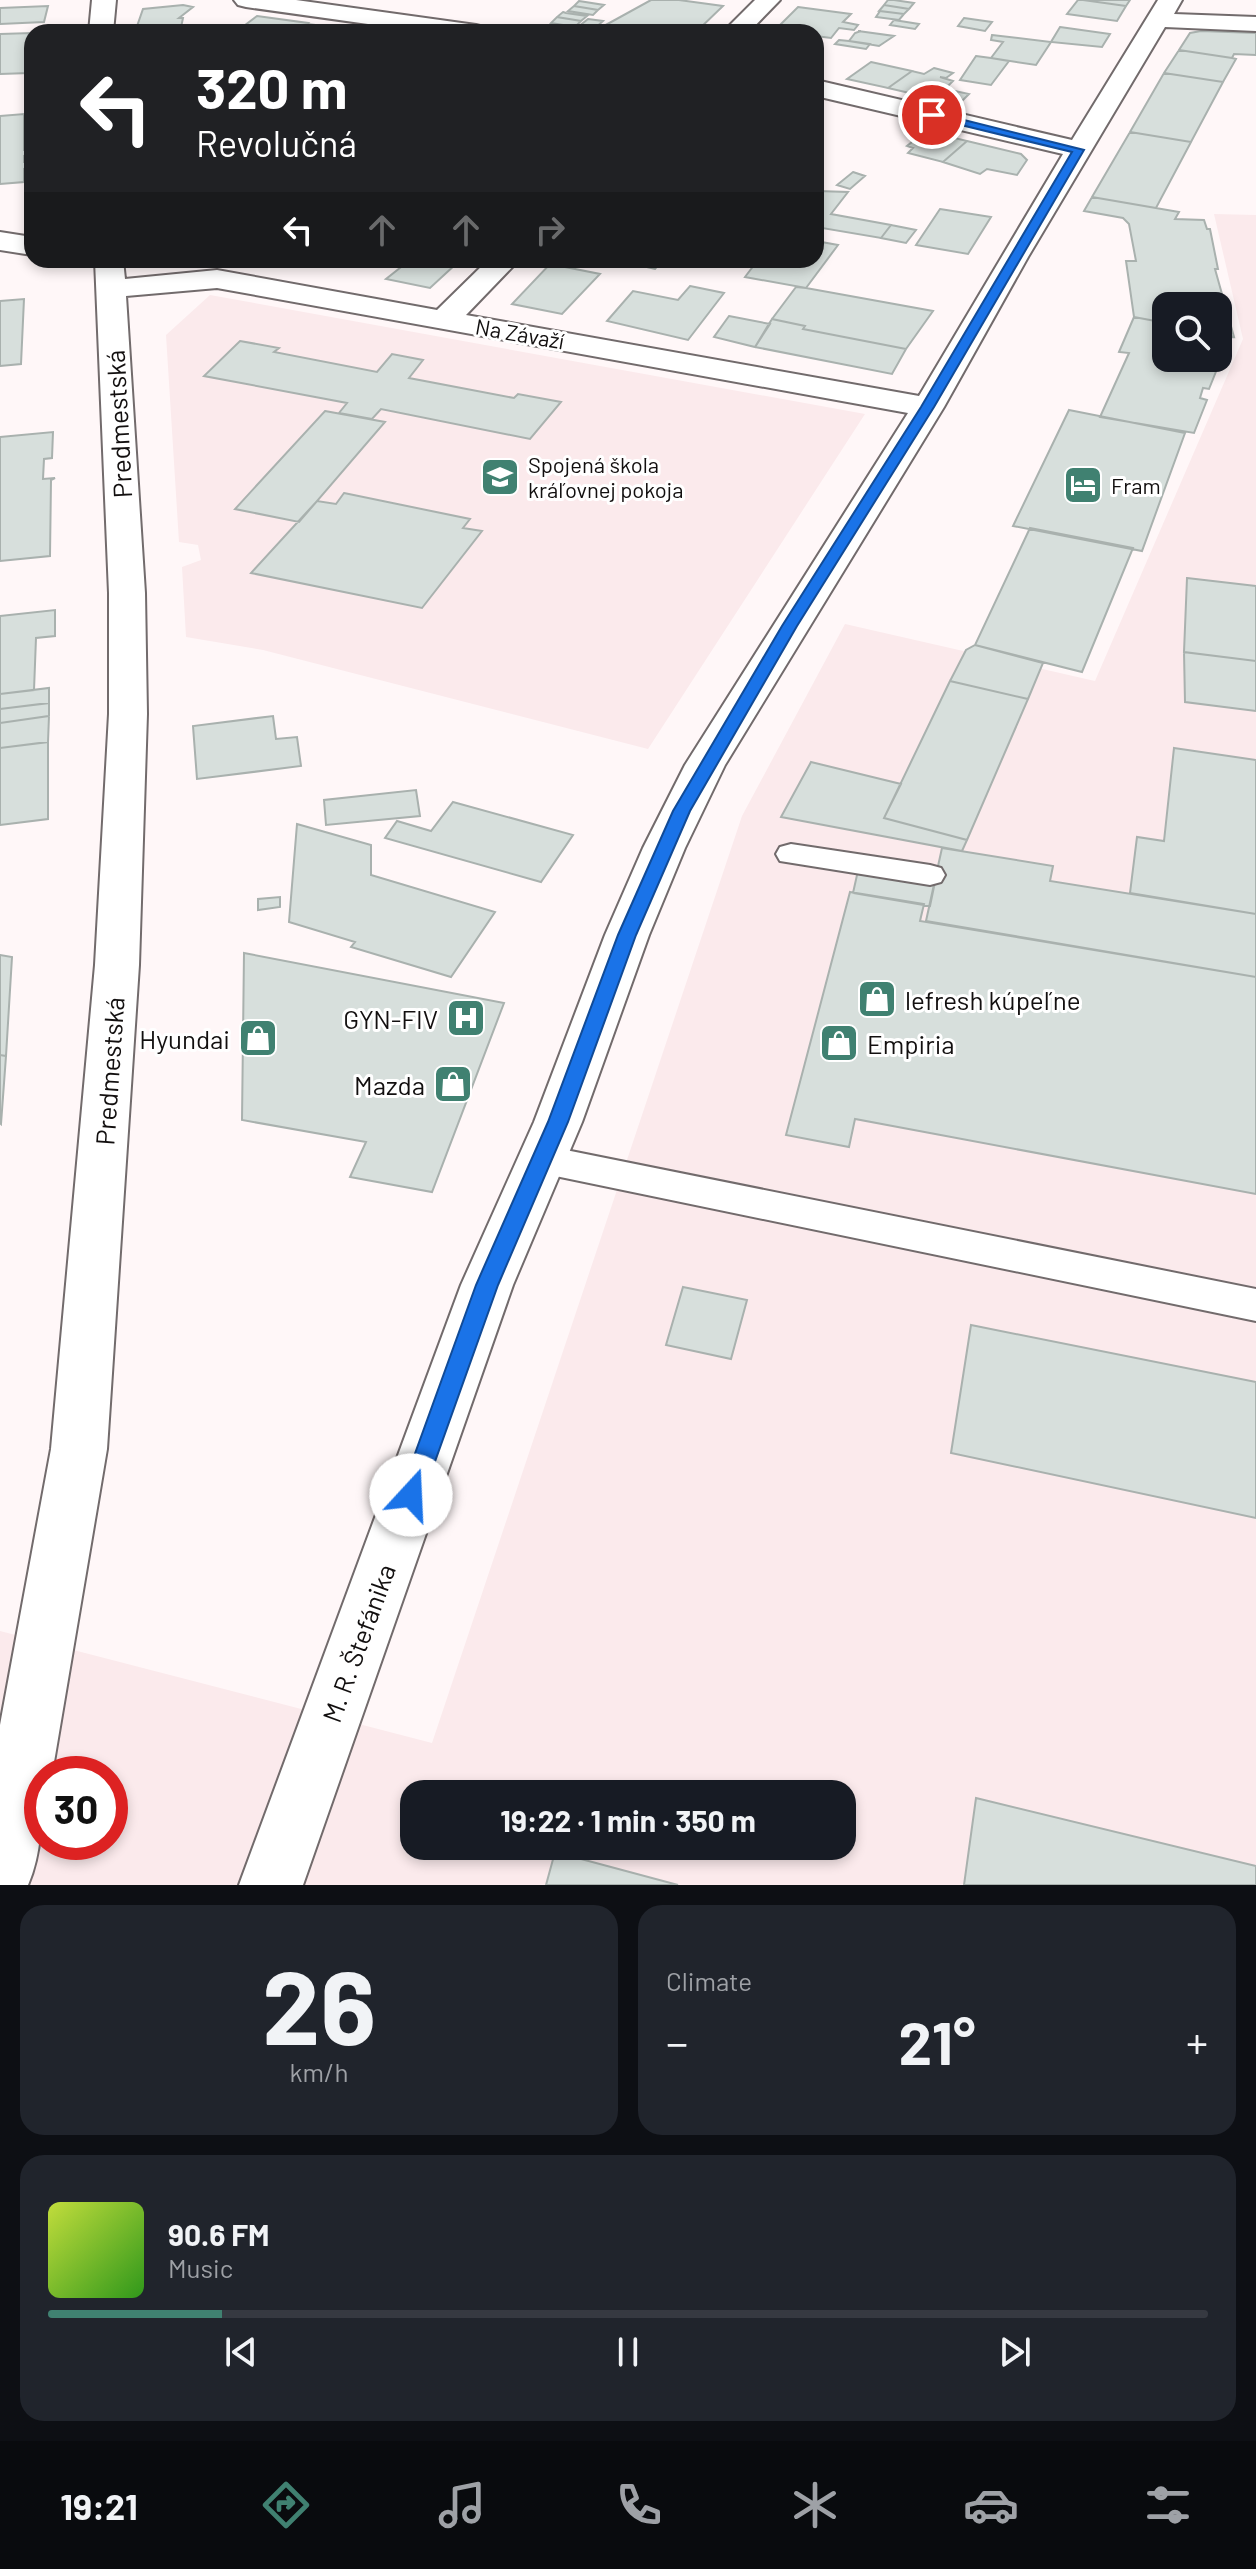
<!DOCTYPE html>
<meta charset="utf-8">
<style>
:root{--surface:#171b24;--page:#20242c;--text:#f1f3f6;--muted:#9ea1a6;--line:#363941;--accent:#408171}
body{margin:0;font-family:Barlow,sans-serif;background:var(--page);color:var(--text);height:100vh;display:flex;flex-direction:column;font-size:30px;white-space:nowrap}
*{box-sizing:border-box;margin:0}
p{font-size:26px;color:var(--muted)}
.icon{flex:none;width:44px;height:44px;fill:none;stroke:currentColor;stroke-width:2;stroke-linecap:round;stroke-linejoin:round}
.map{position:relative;height:1885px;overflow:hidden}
.details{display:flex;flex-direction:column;gap:20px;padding:20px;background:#0d0f14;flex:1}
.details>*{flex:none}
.hud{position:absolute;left:24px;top:24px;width:800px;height:244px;border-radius:24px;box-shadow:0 4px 12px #0003;background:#202124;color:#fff;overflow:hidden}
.tools{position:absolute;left:1152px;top:292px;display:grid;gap:16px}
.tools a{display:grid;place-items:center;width:80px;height:80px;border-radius:16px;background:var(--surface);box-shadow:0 4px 12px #0003;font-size:40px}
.speed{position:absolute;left:24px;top:1756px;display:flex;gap:16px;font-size:40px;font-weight:700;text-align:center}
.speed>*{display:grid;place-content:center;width:104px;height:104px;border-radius:50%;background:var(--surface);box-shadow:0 4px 12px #0003;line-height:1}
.speed .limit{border:12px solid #d22;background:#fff;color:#111}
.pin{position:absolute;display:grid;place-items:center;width:68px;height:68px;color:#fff;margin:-34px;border:4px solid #fff;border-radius:50%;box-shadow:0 2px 8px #0007}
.me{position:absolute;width:88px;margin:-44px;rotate:20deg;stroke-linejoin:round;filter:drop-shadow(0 0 6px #0008)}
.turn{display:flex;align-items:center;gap:28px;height:168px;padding:0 40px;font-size:36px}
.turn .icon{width:104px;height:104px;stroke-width:2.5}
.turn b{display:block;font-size:56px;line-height:68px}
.lanes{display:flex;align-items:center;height:76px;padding:0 40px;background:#0003;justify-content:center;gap:40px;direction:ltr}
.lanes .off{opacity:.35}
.big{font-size:60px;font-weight:700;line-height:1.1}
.details .widget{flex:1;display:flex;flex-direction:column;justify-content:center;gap:12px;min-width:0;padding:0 28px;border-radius:24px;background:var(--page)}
.details .dial{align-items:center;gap:0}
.dial b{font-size:104px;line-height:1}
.song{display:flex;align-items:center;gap:24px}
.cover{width:96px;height:96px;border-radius:12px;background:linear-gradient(135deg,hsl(70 70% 55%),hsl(110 70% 35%))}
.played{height:8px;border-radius:4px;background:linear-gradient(90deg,var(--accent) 15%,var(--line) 15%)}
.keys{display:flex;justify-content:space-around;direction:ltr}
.heat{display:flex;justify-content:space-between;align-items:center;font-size:44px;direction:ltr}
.details .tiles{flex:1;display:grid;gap:20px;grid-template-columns:1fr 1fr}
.widget:last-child{grid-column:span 2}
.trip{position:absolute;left:400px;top:1780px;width:456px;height:80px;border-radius:24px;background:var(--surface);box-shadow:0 4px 12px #0003;font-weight:700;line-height:80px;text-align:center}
.tab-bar{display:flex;height:128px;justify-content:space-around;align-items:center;background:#090b0e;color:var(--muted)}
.tab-bar .icon{width:56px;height:56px}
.tab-bar .current{color:var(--accent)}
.tab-bar b{font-size:36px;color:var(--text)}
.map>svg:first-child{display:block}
</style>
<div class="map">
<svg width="1256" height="1885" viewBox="0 0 1256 1885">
<rect width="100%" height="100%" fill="#fff7f8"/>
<!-- built -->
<path fill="#fbeaec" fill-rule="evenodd" d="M1214 214 1256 215V1885H0V1631L432 1743 742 816 845 624 1095 681 1243 339ZM42 1774H110V1842H42ZM414 1794H842V1846H414Z
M210 295 865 414 648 749 263 650 186 637 182 567 201 560 198 545 179 542 166 335Z"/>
<!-- building -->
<path fill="#d7dfdc" stroke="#a9b1ae" stroke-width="2" d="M651 0H679L723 6 696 32H593Z
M888 0H894L914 3 909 9 884 5Z
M1078 0H1083L1126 6 1117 21 1067 14Z
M1083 0H1130L1126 6Z
M579 1 604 5 598 10 574 6Z
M183 5 193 7 179 18H183L180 32H135L143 9Z
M884 5 909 9 904 14 879 11Z
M48 6 44 22 0 24V8Z
M574 6 598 10 593 15 568 11Z
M798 7 851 14 843 22 858 25 854 30 839 28 831 38 816 36V32L776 29Z
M880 11 904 14 899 20 876 17Z
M563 12 566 13 587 16 581 21 557 17Z
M257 16 308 23 296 32H236Z
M557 17 581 21 575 27 551 23Z
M964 18 992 22 985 31 958 26Z
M588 19 603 21 593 30 578 27Z
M894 20 919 24 915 29 890 25Z
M307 24 324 26 316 32H296Z
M1060 27 1110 34 1102 47 1051 42Z
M858 31 894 36 879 46 849 41 855 33 861 31Z
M1201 31 1256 33V55L1234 54 1232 58 1179 50 1190 33Z
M32 33 29 73 0 74V34Z
M992 35 1051 42 1036 65 991 58 1003 42 991 40Z
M839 40 849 41 870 44 866 49 835 44Z
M1179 50 1232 58 1236 59 1223 82 1164 73Z
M976 56 991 58 1009 61 991 85 960 80Z
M871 62 912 71 888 88 847 79Z
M934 68 953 73 946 78 940 77 953 81 935 99 888 88 912 71 924 74Z
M1164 73 1223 82 1191 142 1130 132Z
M955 91 969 94 958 105 944 102Z
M24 114V150H32V155L24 156V162H32V168L24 169V182L0 184V116Z
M926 131 967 141 943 162 908 153 913 148 907 146Z
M1130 132 1191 142 1156 208 1092 197Z
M967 141 1021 154 1027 160 1017 175 987 169 980 174 943 162Z
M853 172 865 176 850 189 837 185Z
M817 191 848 192 831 214 891 225 881 238 816 227Z
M1092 197 1179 212 1175 219 1204 220 1207 229H1210L1218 269H1215L1234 337 1218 334V306H1166V323L1134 317 1126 261H1136L1129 224 1123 218 1084 211Z
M940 209 991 217 968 254 916 245Z
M891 225 916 230 906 243 881 238Z
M816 241 838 245 806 288 745 277 758 260H816Z
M410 260H443L457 263 430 288 386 279Z
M616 260H663L655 269Z
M550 264 600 274 562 314 512 304Z
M690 286 724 293 688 340 607 321 633 291 678 300Z
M796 287 806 288 933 311 906 349 803 329 805 326 772 319Z
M24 299 21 364 0 366V301Z
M729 316 770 324 755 347 714 337Z
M1134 317 1166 323V358H1215L1211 368 1217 369 1209 389 1203 388 1200 398 1207 400 1194 433 1100 417 1129 353 1119 352Z
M772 319 805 326 803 329 906 349 892 374 755 347Z
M1218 334 1234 337 1224 338 1229 339 1221 357H1218Z
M240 341 279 348 274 352 377 372 392 354 423 360 409 378 514 398 518 394 561 402 530 439 381 409 372 419 339 413 347 403 204 376Z
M1069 410 1185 433 1142 551 1013 526Z
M325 411 385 422 299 522 235 509Z
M53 432 52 458 44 459 43 479 55 478 51 480 50 556 0 561V437Z
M344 493 470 519 463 528 482 531 422 608 251 573 317 501 336 504Z
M1030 528 1133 548 1082 672 975 645Z
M1187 578 1256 586V661L1184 652Z
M55 610V636L36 638 34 690 0 694V616Z
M975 645 1043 663 1028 699 950 681 966 650Z
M1184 652 1256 661V711L1185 702Z
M950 681 1028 699 967 840 884 818Z
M49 688V703L0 709V694Z
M49 703V716L0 723V709Z
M49 716 48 742 0 748V723Z
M273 716 276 739 297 737 301 766 197 779 193 726Z
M48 742V819L0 825V748Z
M1174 748 1256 760V914L1130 893 1137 837 1164 841Z
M811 762 901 784 884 818 967 840 962 851 781 817Z
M416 790 420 816 326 825 324 800Z
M453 802 573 835 541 882 385 838 397 821 431 831Z
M297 824 371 845V875L495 912 451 977 351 947 355 942 289 922Z
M942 848 1053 866 1050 881 1256 914V977L926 921Z
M859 866 936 877 930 906 853 893Z
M850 892 924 904 920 921 1256 977V1194L855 1119 849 1147 786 1135Z
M280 897V907L258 910V899Z
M244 953 504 1003 432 1192 350 1177 366 1142 242 1120Z
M0 955 12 957 6 1056 0 1055Z
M0 1055 6 1056 1 1124 0 1123Z
M683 1287 747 1300 731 1359 666 1345Z
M971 1325 1256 1382V1518L951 1453Z
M976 1798 1256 1866V1885H964Z
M555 1852 678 1885H546Z"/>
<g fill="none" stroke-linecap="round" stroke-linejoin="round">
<defs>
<path id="service" d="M791 844 930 865 941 868 945 875 941 882 930 885 780 861 776 854 780 847Z
M541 1145 1256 1289V1321L541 1173 528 1169 523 1159 528 1149Z"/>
<path id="minor" d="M92 0H116L113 32H89Z
M234 0H296L476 25 484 27 488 32H425L246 7 238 5Z
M755 0H780L749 32H723Z
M1158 0H1182L1174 14 1256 17V31L1165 27 1028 257 944 407 725 765 685 848 649 935 582 1122 513 1285 303 1885H239L461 1285 534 1122 605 935 643 848 685 765 908 413 217 288 126 296 145 593 147 714 139 965 107 1449 52 1774H42C42 1811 43 1850 28 1885H0V1725L51 1449 95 965 109 714V593L95 260H123L125 279 217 270 437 310 488 260H519L466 315 919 396 1063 154 816 96V80L1072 140Z
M0 232 32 237V255L0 250Z"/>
</defs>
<!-- service casing -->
<use href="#service" stroke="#726b6c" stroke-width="4"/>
<!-- minor casing -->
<use href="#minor" stroke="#726b6c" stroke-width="4"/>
<!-- service -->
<use href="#service" fill="#fff" fill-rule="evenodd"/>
<!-- minor -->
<use href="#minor" fill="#fff" fill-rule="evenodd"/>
</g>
<!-- route -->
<path fill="#1a73e8" stroke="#114b97" stroke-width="2" d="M932 112 1084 150 934 407 797 626 690 811 636 935 568 1122 498 1285 423 1495 419 1502 411 1505 403 1502 400 1495 476 1285 548 1122 618 935 673 811 782 626 921 407 1072 152 928 117V113Z"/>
<!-- icons -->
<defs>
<symbol id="school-square" viewBox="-11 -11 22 22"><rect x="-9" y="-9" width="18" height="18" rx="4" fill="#408171" stroke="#fff"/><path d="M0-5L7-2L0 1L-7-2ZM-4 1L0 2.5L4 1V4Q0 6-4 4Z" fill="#fff"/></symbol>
<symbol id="hotel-square" viewBox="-11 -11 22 22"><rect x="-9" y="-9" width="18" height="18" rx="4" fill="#408171" stroke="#fff"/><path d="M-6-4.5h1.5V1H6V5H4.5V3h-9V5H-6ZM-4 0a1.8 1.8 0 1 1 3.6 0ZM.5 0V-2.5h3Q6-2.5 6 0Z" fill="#fff"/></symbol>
<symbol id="shop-square" viewBox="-11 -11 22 22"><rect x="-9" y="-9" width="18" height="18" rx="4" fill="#408171" stroke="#fff"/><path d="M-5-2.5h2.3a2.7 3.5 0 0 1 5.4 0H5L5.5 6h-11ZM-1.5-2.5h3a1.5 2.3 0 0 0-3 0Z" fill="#fff"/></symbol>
<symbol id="hospital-square" viewBox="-11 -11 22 22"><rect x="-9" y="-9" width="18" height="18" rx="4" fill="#408171" stroke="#fff"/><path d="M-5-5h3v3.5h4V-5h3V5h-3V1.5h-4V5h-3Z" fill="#fff"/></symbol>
</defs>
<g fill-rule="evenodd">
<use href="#school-square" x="478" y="455" width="44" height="44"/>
<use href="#hotel-square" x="1061" y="463" width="44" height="44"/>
<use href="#shop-square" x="855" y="977" width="44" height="44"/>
<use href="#hospital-square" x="444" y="996" width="44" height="44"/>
<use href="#shop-square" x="236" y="1016" width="44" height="44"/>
<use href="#shop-square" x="817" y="1021" width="44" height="44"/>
<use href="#shop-square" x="431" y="1062" width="44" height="44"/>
</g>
<g text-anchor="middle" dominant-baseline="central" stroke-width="6" stroke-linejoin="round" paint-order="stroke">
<!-- far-street labels -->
<g font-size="22" fill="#120f0f" stroke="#fff">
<text transform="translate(520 333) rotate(10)">Na Závaží</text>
</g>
<!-- far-poi labels -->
<g font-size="22" fill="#120f0f" stroke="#fff" text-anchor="start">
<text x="528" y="464">Spojená škola<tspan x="528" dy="25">kráľovnej pokoja</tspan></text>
<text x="1111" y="485">Fram</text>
</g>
<!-- street labels -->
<g font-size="26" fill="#120f0f" stroke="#fff">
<text transform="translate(118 424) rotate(-93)">Predmestská</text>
<text transform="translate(109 1071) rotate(-86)">Predmestská</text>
<text transform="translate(358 1643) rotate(-70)">M. R. Štefánika</text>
</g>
<!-- poi labels -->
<g font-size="26" fill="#120f0f" stroke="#fff" text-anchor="end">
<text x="905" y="999" text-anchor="start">lefresh kúpeľne</text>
<text x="438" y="1018">GYN-FIV</text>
<text x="230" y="1038">Hyundai</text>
<text x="867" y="1043" text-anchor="start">Empiria</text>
<text x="425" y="1084">Mazda</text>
</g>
</g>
</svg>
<div class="tools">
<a><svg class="icon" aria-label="search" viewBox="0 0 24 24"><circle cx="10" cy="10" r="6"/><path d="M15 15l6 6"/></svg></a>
</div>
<div class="speed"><div class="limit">30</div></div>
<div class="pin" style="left:932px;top:115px;background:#d93025"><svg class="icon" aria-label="arrive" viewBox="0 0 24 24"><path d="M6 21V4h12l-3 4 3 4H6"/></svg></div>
<svg class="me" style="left:411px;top:1495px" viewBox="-20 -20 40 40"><circle r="19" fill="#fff"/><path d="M0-13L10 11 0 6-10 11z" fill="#1a73e8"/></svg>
<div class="trip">19:22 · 1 min · 350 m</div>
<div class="hud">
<div class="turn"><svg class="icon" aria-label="left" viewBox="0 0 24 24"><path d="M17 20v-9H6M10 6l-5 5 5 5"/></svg><div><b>320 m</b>Revolučná</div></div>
<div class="lanes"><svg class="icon" aria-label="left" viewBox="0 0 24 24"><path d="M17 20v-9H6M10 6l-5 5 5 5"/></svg><svg class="icon off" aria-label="ahead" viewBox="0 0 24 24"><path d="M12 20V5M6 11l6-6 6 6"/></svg><svg class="icon off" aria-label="ahead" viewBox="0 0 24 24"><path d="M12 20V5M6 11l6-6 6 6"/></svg><svg class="icon off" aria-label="right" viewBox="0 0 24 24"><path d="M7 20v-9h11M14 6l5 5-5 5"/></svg></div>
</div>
</div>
<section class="details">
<div class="tiles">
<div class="widget dial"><b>26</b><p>km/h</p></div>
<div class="widget"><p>Climate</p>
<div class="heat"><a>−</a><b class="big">21°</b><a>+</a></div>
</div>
<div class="widget">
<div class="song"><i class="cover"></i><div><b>90.6 FM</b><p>Music</p></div></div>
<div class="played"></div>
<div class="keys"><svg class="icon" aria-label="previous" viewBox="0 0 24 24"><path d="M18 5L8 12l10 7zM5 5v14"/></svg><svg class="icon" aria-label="pause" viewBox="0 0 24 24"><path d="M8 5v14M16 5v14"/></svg><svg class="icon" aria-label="next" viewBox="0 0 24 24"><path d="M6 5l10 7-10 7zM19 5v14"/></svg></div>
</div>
</div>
</section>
<nav class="tab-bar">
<b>19:21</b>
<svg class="icon current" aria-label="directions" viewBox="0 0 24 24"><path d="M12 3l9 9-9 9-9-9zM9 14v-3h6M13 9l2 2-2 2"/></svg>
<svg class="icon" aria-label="music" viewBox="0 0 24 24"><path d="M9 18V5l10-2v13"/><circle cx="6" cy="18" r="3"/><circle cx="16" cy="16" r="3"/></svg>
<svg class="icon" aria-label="phone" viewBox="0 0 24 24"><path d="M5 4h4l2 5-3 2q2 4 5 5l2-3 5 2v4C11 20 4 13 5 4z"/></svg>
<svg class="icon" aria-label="climate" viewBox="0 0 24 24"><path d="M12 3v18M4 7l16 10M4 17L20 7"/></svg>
<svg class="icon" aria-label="car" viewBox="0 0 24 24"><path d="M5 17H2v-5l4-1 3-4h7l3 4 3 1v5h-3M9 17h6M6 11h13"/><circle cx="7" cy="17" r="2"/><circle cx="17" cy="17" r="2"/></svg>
<svg class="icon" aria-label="filters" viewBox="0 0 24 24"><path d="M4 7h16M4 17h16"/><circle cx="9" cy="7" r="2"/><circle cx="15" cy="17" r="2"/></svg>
</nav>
